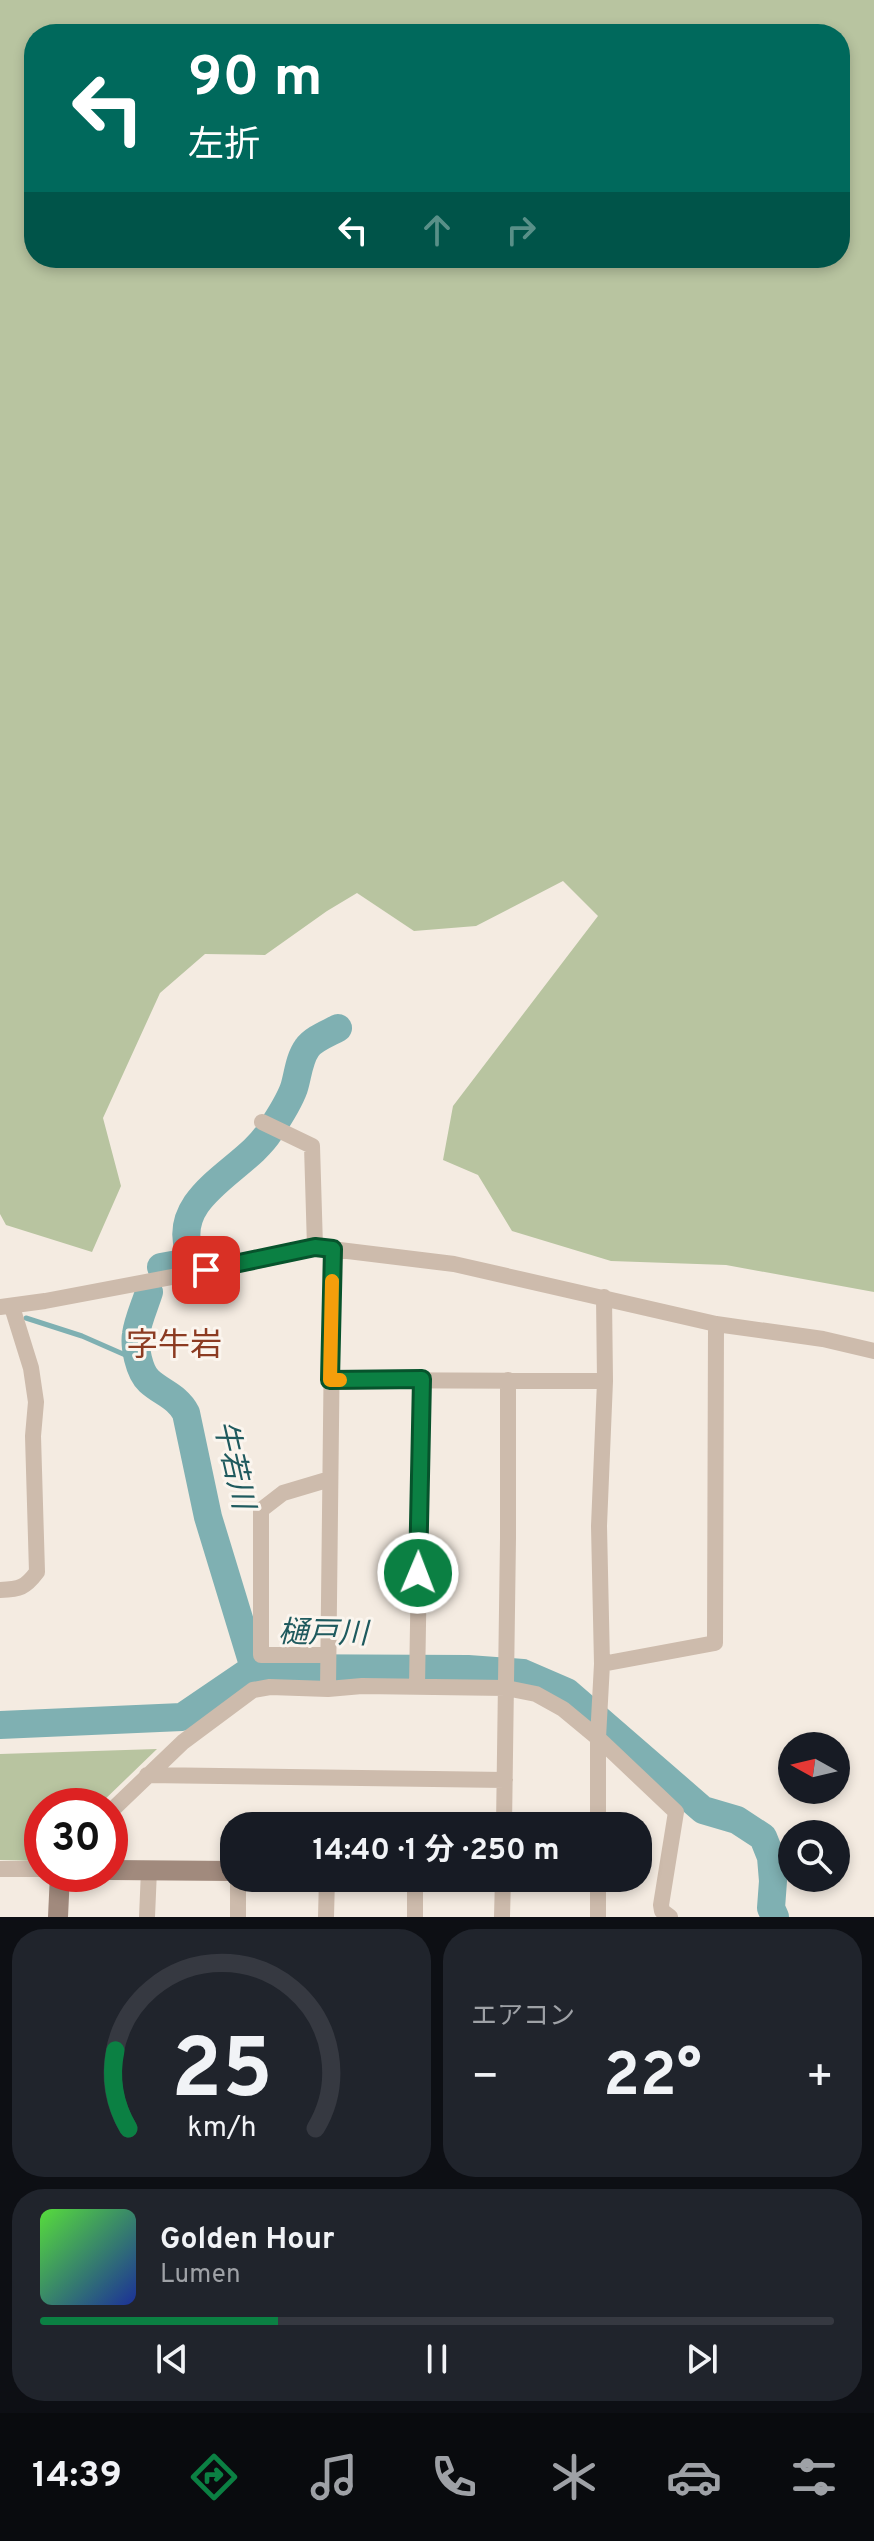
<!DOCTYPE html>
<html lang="ja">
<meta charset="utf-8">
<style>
:root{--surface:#171b24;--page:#20242c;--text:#f1f3f6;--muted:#9ea1a6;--line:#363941;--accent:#0b8043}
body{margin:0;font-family:Overpass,"Noto Sans JP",sans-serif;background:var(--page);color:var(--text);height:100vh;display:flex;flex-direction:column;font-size:30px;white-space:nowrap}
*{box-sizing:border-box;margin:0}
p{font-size:26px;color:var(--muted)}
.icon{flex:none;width:44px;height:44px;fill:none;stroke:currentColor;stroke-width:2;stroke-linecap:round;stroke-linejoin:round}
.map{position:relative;height:1917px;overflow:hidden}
.sheet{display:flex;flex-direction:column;gap:12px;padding:12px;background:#0d0f14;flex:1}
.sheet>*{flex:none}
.top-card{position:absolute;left:24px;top:24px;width:826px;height:244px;border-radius:32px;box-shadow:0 4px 12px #0003;background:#00695c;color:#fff;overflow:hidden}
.needle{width:52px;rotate:278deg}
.tools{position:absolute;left:778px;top:1732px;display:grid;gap:16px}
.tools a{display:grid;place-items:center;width:72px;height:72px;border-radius:50%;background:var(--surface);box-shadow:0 4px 12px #0003;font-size:40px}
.speed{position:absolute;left:24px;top:1788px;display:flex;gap:16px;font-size:40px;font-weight:700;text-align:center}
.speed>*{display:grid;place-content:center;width:104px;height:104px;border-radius:50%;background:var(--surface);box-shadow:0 4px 12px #0003;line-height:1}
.speed .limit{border:12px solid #d22;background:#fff;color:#111}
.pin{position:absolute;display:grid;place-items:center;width:68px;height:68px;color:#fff;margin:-34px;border-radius:16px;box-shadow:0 4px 12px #0006}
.me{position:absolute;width:88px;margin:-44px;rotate:1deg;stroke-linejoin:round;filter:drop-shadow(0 0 6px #0008)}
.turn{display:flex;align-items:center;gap:28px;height:168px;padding:0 32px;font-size:36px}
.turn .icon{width:104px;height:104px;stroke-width:2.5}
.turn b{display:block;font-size:56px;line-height:68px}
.lanes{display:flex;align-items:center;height:76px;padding:0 32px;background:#0003;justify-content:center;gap:40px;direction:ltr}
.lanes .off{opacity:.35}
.big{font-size:60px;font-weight:700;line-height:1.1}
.sheet .card{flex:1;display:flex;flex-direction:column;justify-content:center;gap:12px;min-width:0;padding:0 28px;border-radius:32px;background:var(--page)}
.sheet .dial{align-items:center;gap:0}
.dial svg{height:208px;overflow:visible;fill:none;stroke:var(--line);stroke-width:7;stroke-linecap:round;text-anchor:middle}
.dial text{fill:var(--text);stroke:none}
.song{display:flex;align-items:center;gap:24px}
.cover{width:96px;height:96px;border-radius:12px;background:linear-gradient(135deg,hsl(110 70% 55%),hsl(230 70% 35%))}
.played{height:8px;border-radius:4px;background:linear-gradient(90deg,var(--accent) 30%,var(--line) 30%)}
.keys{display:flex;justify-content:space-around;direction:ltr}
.heat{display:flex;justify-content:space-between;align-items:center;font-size:44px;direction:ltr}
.sheet .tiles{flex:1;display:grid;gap:12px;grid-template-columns:1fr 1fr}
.card:last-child{grid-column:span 2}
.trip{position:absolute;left:220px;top:1812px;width:432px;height:80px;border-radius:32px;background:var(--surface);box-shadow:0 4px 12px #0003;font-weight:700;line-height:80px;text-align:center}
.menu{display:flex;height:128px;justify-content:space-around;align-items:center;background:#090b0e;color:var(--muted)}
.menu .icon{width:56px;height:56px}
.menu .active{color:var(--accent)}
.menu b{font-size:36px;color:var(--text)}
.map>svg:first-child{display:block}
</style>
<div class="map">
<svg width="874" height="1917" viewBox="0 0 874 1917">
<rect width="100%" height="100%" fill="#f4ebe1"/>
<!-- green -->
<path fill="#b8c4a0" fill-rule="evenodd" d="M0 0H874V1292L726 1265 611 1261 512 1231 478 1175 443 1160 453 1106 598 916 563 881 476 926 414 931 357 893 327 911 265 955 205 954 160 993 103 1118 121 1186 92 1252 6 1225 0 1214ZM34 34H840V258H34Z
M157 1749 98 1806H42V1861L0 1860V1754Z"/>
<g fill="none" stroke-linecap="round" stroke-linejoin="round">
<!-- stream -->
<path stroke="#7fb0b2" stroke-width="5" d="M26 1318 82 1336 139 1361"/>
<!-- river -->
<path stroke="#7fb0b2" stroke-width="28" d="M161 1267 183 1263 189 1251C171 1195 246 1170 270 1131 278 1119 289 1102 294 1088 298 1075 299 1059 307 1048 313 1039 329 1033 338 1028
M149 1292C145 1305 138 1320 136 1334 134 1346 139 1372 149 1381 162 1393 177 1396 186 1413L208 1517 254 1668
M0 1725 182 1717 254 1668 468 1669 523 1673 567 1692 703 1810 737 1820 763 1837 771 1857 773 1881 771 1908 775 1917"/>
<!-- street -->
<path stroke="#cdbbac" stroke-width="16" d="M262 1122 312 1146 315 1247
M0 1307 45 1301 262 1260 315 1247 454 1264 716 1324 823 1339 874 1351
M330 1380 605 1381
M0 1590C20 1589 25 1588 37 1572L33 1436 36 1402 31 1368 12 1307
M328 1655H261V1510L283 1493 330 1479
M602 1664 715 1643 716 1324
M417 1686 422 1379
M328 1689 333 1249
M147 1775 505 1780
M110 1812 183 1742 253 1690 270 1687 328 1689 362 1686 506 1688 536 1694 563 1709 598 1738 676 1812 661 1905 662 1911 670 1917
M504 1826 508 1538V1380
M598 1826V1738L602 1664 599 1526 605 1381 604 1297
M0 1869H42
M238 1878V1917
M147 1917 149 1870
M326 1917 327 1878
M415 1917V1878
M502 1917 503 1878
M598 1917V1878"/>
<!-- secondary -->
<path stroke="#a18a7d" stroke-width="20" d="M110 1870 234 1871
M58 1917 60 1874"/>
</g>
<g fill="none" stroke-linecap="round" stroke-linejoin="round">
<defs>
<path id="route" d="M206 1270 315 1247 333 1249 330 1380 422 1379 418 1573"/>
</defs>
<!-- route casing -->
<use href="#route" stroke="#07532c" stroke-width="20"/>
<!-- route -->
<use href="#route" stroke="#0b8043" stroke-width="14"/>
<!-- slow -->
<path stroke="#f59e0b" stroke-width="14" d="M332 1281 330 1380H340"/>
</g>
<g text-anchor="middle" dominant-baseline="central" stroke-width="6" stroke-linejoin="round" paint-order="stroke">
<!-- water labels -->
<g font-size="30" font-style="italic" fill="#1f5a5e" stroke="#fbf5ee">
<text transform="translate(232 1465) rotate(77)">牛若川</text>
<text transform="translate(323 1635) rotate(1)">樋戸川</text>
</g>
<!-- quarter labels -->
<g font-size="32" fill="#8c3b22" stroke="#fbf5ee">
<text x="174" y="1347">字牛岩</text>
</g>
</g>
</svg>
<div class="tools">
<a><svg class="needle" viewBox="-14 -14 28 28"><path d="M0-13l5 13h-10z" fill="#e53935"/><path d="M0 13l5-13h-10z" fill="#9ea1a6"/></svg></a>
<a><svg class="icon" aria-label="search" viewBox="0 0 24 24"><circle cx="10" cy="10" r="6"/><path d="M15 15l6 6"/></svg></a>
</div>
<div class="speed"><div class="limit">30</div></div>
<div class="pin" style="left:206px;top:1270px;background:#d93025"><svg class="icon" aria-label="arrive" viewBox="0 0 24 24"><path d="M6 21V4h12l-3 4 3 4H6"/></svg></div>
<svg class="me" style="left:418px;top:1573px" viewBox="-20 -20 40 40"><circle r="17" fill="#0b8043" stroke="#fff" stroke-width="3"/><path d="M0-11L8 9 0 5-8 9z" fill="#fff"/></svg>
<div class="trip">14:40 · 1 分 · 250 m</div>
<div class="top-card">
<div class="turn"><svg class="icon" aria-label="left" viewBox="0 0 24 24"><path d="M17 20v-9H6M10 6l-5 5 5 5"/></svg><div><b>90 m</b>左折</div></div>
<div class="lanes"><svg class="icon" aria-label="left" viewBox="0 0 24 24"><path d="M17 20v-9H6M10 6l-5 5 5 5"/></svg><svg class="icon off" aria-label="ahead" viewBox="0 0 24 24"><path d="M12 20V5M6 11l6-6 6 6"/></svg><svg class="icon off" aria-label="right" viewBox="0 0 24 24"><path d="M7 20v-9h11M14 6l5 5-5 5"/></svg></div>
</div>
</div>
<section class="sheet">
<div class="tiles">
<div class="card dial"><svg viewBox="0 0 100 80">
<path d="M14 69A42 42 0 1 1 86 69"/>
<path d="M14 69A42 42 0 0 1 9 39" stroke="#0b8043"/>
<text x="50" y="56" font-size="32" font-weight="700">25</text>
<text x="50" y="72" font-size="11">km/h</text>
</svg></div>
<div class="card"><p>エアコン</p>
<div class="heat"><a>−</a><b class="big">22°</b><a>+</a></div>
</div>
<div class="card">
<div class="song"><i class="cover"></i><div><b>Golden Hour</b><p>Lumen</p></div></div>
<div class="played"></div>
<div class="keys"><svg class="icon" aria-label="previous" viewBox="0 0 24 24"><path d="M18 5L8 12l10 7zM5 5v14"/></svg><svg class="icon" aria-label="pause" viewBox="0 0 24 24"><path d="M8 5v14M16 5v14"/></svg><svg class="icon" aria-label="next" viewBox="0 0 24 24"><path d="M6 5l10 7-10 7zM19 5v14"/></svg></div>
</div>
</div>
</section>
<nav class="menu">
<b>14:39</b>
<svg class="icon active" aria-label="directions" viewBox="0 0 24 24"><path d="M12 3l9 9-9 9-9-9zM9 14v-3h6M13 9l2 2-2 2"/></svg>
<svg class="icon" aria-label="music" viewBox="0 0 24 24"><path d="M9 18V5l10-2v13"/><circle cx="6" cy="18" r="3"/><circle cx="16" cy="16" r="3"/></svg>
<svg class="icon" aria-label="phone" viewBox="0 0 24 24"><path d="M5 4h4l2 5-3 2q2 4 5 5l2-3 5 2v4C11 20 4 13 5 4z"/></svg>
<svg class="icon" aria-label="climate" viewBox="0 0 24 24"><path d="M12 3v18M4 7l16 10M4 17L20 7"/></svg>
<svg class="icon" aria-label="car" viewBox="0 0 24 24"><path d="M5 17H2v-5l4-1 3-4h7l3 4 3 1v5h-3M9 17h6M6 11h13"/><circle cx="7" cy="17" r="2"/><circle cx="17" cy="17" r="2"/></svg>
<svg class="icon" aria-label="filters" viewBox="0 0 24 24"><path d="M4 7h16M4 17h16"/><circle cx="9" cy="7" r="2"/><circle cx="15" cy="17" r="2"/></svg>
</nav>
